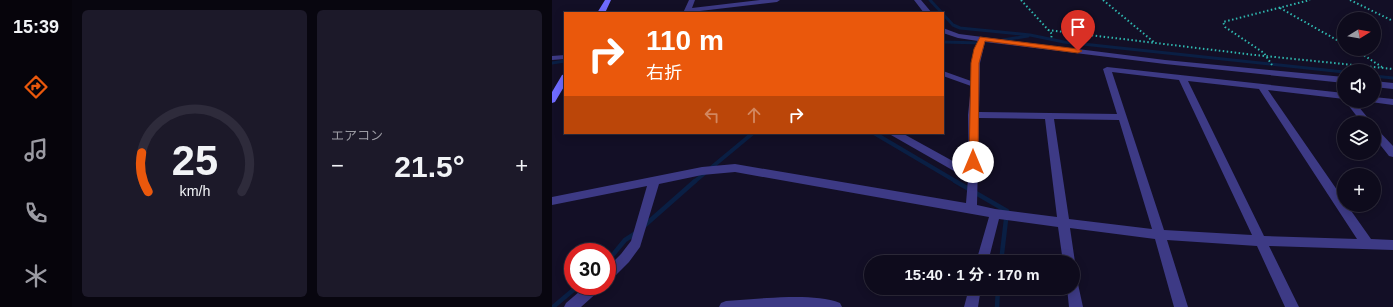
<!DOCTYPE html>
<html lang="ja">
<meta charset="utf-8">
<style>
:root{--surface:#0e0b1c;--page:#1c1929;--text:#f1f3f6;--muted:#9b9ba3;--line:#2e2b3b;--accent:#ea580c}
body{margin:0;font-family:Helvetica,"Noto Sans JP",sans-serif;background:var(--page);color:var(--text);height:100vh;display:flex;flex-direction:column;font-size:15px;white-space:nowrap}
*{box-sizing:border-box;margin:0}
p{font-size:13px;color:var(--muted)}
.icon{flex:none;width:22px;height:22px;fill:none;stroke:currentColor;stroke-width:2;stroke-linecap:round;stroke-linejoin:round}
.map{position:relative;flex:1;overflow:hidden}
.side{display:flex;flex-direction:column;gap:10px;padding:10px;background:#08060f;width:480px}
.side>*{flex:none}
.banner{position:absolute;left:12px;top:12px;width:380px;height:122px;border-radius:0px;box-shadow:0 2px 10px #0003,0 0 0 1px var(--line);background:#ea580c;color:#fff;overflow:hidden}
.needle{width:26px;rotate:79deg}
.fabs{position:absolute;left:785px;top:12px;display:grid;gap:8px}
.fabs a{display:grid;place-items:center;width:44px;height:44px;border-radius:50%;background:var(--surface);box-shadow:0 2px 10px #0003,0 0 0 1px var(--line);font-size:20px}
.speed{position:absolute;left:12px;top:243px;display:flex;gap:8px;font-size:20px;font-weight:700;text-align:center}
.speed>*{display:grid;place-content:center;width:52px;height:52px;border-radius:50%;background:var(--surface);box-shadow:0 2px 10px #0003,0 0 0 1px var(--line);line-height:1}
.speed .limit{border:6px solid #d22;background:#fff;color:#111}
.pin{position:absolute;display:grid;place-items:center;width:34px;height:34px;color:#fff;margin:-41px -17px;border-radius:50% 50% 50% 0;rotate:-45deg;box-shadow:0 0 4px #0007}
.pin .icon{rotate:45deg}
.me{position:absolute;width:44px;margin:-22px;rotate:0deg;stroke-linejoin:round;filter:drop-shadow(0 0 3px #0008)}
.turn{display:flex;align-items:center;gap:14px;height:84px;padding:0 16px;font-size:18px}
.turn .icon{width:52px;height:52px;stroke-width:2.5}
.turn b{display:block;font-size:28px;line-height:34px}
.lanes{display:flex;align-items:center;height:38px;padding:0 16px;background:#0003;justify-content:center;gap:20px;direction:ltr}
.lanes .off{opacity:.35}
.big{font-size:30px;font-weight:700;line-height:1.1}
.side .card{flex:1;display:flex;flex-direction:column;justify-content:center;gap:6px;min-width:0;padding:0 14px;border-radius:6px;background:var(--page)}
.side .dial{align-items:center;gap:0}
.dial svg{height:104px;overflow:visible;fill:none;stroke:var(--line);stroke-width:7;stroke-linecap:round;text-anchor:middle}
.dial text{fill:var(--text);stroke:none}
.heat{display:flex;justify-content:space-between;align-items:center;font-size:22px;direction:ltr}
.side .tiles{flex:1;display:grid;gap:10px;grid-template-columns:repeat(2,1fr)}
.trip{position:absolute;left:312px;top:255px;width:216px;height:40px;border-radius:20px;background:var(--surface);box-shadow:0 2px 10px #0003,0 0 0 1px var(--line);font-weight:700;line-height:40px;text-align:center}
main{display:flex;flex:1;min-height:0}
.tabs{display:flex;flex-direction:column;width:72px;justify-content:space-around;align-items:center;background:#06040b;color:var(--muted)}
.tabs .icon{width:28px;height:28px}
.tabs .current{color:var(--accent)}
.tabs b{font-size:18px;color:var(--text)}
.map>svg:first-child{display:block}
</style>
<main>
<nav class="tabs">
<b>15:39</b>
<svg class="icon current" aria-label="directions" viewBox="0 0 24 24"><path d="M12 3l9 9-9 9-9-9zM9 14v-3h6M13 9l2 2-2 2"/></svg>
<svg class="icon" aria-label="music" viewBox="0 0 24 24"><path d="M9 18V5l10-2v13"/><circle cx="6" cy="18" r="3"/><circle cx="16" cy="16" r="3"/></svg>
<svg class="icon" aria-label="phone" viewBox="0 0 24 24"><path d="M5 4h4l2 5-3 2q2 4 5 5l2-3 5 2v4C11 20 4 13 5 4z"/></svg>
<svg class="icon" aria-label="climate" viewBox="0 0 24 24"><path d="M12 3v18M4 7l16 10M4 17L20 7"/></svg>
</nav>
<section class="side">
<div class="tiles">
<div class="card dial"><svg viewBox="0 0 100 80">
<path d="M14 69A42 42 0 1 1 86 69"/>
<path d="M14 69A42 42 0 0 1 9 39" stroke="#ea580c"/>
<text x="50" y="56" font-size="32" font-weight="700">25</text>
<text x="50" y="72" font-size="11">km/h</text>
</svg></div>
<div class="card"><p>エアコン</p>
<div class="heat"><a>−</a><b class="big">21.5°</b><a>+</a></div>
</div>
</div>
</section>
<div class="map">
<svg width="841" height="307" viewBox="0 0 841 307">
<rect width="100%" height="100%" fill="#130f26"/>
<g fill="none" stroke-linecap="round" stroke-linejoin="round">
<!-- stream-far2 -->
<path stroke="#0a1f44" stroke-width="3" d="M378 0 401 25 408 28 478 35 512 42 792 72
M451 40 476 36
M391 42 430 43
M0 63 13 61
M822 76 841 78"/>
<!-- stream-far1 -->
<path stroke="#0a1f44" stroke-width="4" d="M322 133 405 182
M142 182 201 133"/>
<!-- stream -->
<path stroke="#0a1f44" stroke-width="4.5" d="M403 181 455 211 449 262
M92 226 143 181
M55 262 73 240 84 233
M1 307 26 286
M445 307 446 288"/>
<!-- path -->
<path stroke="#2fb8b0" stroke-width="2" stroke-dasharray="1.5 2.5" stroke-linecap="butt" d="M469 0 500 34 499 39
M551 0 603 43
M798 0 841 21
M728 8 792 44
M496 30 703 55 841 69
M802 49 830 67
M720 65 712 53 673 27 671 22 758 0"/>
<!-- minor -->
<path fill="#3d3a85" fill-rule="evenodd" d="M137 0H143L140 8 208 0H228L225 2 131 13Z
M362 0H369L380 13H372Z
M391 28 407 34 613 60 792 77V83L613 64 433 42 428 63 427 112 565 114 551 69 555 67 792 93V99L716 90 792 200V205H795L819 239 841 240V250L717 246 747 307H733L705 246 615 240 636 307H622L603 239 518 228 523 262 521 266V262H511L506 227 447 219 436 262H424L437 217 183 172 150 175 107 184 88 247 77 262 59 280 55 282V268L69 254 79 241 95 186 0 205V197L150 167 183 164 414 203 416 179 339 135 337 133H350L417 170 416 115 419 86 391 76V71L419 81 421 57 426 41 406 38 391 33ZM560 72 627 80 700 235 612 230ZM636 81 707 89 805 239 712 236ZM427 118 493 119 505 217 443 209 425 205ZM502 119 567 120 600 229 517 219Z
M13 55V59L0 60V56Z
M822 81 841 83V89L822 87Z
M822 97 841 99V105L819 102 822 101Z
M793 101H802L820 123H810Z
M822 128 825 129 841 146V157L837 156 822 137Z
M521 282 526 284 531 307H517L515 288H521Z
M34 286H49L48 290 29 307H12L14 303Z
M417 288H429L426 307H412Z
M215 298C236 297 268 295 288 303L290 307H167L169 303 174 301Z"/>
<!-- secondary -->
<path fill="#6f6bff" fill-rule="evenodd" d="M53 0H59L53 13H45Z
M13 74V85L3 102 0 103V92L10 75Z"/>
</g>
<!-- route -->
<path fill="#ea580c" stroke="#983908" d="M428 37 526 49 530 51 526 53 433 41 427 63 426 162 421 165 417 162 419 63 422 49Z"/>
</svg>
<div class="fabs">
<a><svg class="needle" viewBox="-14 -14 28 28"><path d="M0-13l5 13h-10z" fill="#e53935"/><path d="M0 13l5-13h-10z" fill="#9b9ba3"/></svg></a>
<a><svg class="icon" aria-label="sound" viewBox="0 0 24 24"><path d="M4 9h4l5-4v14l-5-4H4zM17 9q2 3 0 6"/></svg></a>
<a><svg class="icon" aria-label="layers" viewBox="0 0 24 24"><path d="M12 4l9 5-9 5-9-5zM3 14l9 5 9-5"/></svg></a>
<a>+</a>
</div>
<div class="speed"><div class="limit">30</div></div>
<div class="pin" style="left:526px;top:51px;background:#d93025"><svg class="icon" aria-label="arrive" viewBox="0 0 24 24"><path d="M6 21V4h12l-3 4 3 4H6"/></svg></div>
<svg class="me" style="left:421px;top:162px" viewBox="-20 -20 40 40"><circle r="19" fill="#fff"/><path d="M0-13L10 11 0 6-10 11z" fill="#ea580c"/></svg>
<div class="trip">15:40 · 1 分 · 170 m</div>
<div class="banner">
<div class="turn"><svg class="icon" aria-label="right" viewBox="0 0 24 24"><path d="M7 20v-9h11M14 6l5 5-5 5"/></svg><div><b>110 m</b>右折</div></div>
<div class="lanes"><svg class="icon off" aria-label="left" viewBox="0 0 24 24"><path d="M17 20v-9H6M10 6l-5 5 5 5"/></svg><svg class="icon off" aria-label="ahead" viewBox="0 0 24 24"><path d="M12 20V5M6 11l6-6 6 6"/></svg><svg class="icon" aria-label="right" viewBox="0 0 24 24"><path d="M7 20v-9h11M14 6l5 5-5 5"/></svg></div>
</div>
</div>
</main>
